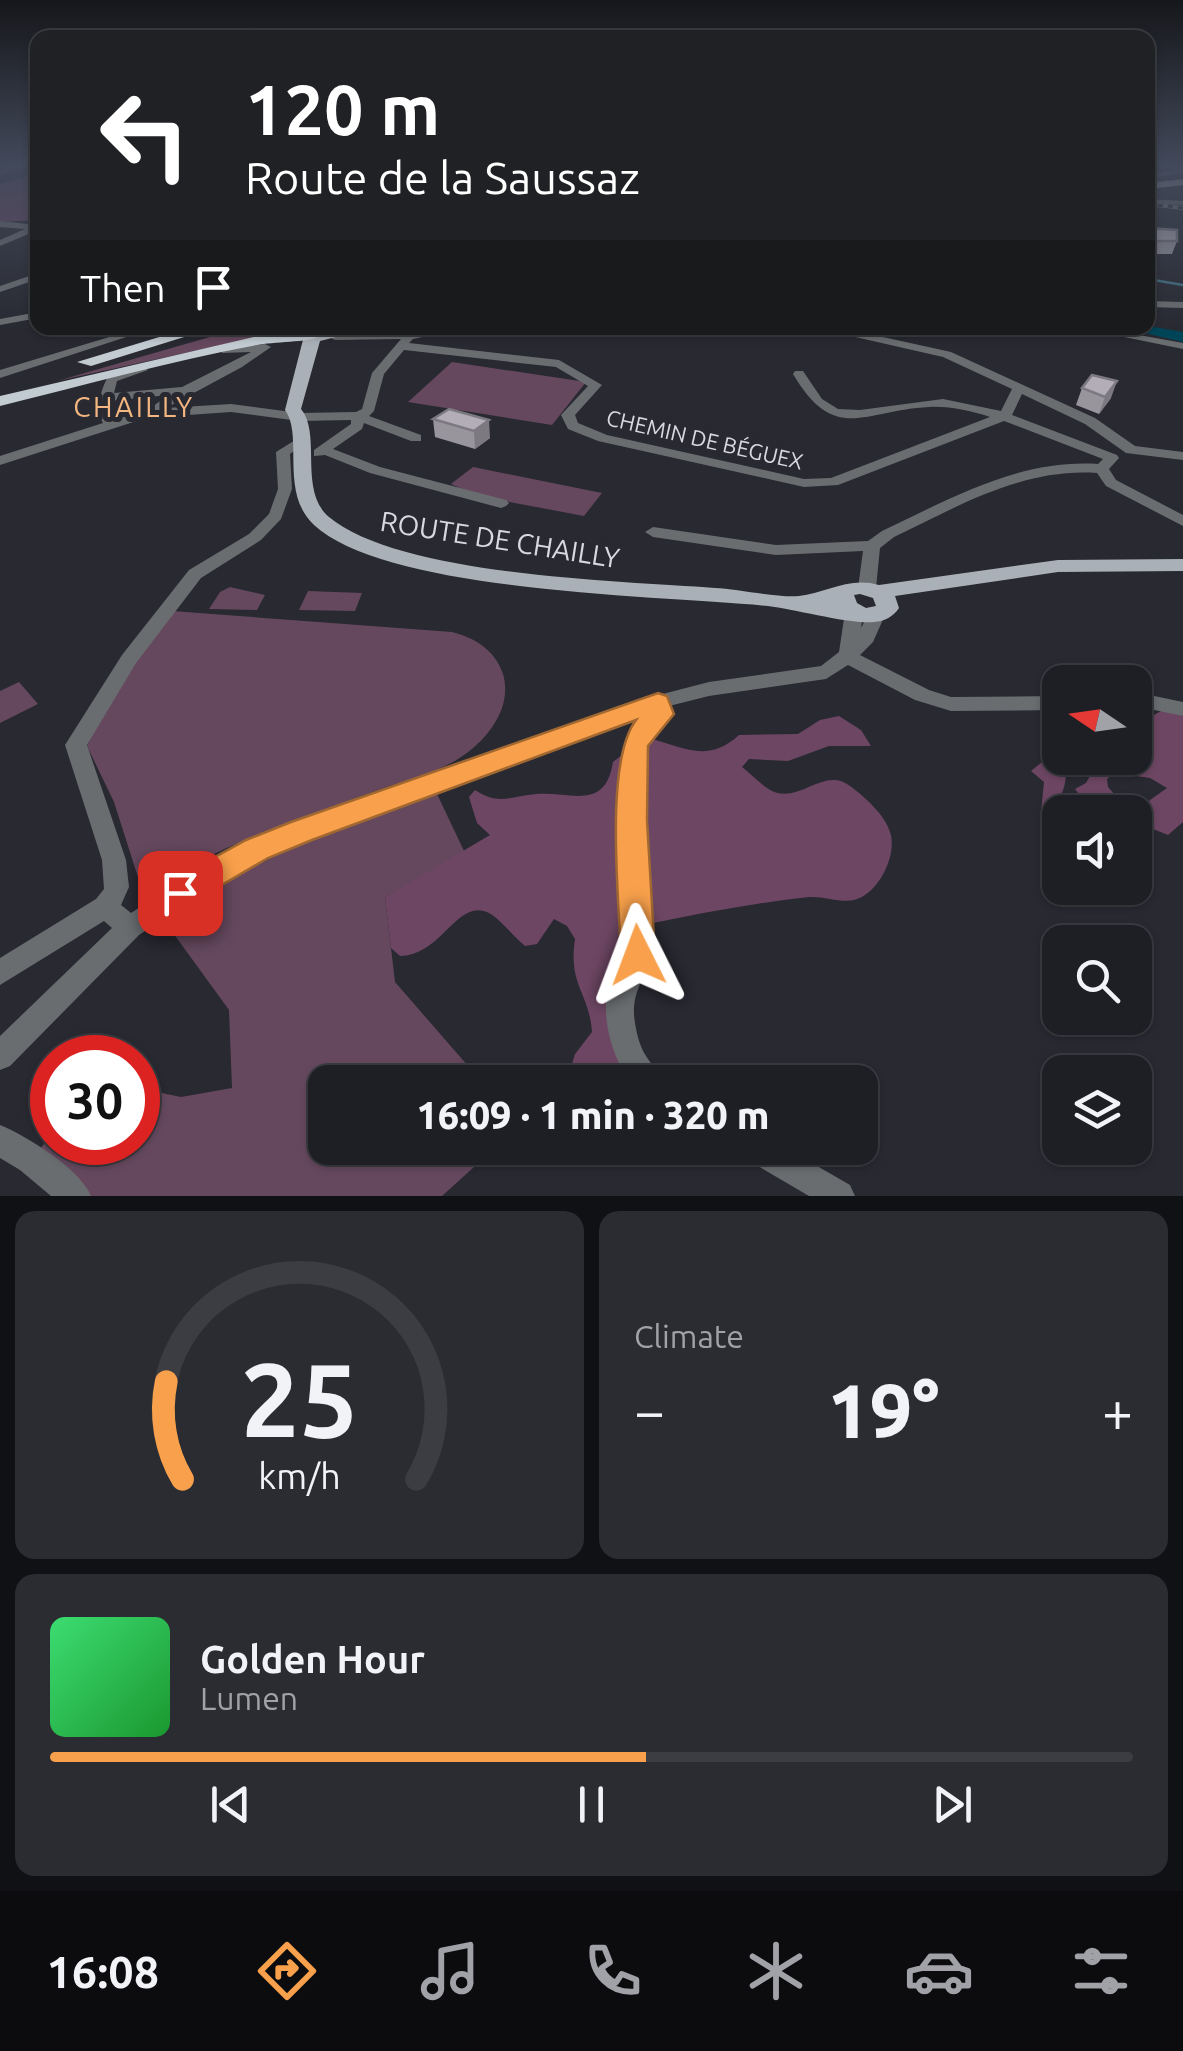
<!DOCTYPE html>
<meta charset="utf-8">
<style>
:root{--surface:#1e1f25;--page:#2b2c32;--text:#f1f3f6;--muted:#a1a2a7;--line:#3c3d42;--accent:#f8a04b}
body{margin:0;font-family:Ubuntu,sans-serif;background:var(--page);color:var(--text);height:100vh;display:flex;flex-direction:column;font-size:38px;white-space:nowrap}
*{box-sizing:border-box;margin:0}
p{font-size:32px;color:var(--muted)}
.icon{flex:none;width:55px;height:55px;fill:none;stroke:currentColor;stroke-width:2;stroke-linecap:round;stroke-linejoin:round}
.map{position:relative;height:1196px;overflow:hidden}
.side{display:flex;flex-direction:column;gap:15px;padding:15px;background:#101114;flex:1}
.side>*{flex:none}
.guide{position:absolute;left:30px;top:30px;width:1125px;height:305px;border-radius:20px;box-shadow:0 2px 8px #0004,0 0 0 2px var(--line);background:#202124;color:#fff;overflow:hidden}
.needle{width:65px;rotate:283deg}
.controls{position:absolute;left:1042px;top:665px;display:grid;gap:20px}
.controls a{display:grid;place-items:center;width:110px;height:110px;border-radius:20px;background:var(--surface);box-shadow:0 2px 8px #0004,0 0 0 2px var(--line);font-size:50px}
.speed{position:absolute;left:30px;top:1035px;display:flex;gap:20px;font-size:50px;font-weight:700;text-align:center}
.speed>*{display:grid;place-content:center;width:130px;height:130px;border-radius:50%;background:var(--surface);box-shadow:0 2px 8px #0004,0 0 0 2px var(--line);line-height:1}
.speed .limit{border:15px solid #d22;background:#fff;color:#111}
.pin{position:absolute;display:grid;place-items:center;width:85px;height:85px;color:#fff;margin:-42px;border-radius:20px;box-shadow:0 5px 15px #0006}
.me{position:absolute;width:110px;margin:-55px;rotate:357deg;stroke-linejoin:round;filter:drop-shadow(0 0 8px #0008)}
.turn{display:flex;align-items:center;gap:35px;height:210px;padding:0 50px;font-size:45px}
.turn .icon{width:130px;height:130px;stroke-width:2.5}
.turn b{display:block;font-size:70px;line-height:85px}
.then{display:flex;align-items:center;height:95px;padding:0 50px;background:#0003;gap:20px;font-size:38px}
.big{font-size:75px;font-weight:800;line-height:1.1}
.side .widget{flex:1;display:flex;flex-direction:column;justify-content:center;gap:15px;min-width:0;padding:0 35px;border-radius:20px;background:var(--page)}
.side .dial{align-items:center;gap:0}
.dial svg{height:260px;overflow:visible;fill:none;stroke:var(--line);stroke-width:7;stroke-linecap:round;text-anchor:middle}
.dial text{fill:var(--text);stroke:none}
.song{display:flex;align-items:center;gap:30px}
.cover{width:120px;height:120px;border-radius:15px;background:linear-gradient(135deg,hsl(140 70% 55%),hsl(130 70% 35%))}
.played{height:10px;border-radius:5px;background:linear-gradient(90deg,var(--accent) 55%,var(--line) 55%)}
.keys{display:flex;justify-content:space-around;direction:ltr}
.heat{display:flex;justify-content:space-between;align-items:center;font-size:55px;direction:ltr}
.side .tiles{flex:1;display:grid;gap:15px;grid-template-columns:1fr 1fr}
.widget:last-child{grid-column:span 2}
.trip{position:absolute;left:308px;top:1065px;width:570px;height:100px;border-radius:20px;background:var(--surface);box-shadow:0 2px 8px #0004,0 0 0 2px var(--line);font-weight:800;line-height:100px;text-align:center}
.dock{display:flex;height:160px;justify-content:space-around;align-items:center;background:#0c0c0f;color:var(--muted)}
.dock .icon{width:70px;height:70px}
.dock .selected{color:var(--accent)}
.dock b{font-size:45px;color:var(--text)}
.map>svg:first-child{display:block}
</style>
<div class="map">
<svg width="1183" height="1196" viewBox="0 0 1183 1196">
<rect width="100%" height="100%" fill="#282931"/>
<!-- green -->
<path fill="#65485e" d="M241 328H300L57 381Z
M452 362 586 382 552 425 408 402Z
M473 467 602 493 584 516 478 496 451 484Z
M230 587 265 595 257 610 209 609 220 592Z
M308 591 362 593 355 611 299 610Z
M172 611 452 632C475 638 495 650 503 674 513 708 487 740 461 757 436 774 402 781 375 791 296 821 214 846 143 893L114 802 87 746 108 701Z
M19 682 38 704 0 723V691Z
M437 794 465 853 385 897 395 982 482 1082H325V1148H495L442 1196H75L31 1159 52 1135V1142H138V1088L181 1097 232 1088 229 1010 168 926C253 854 334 829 437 794Z"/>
<!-- forest -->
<path fill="#6d4663" d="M37 174V220L0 222V184Z
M1163 710 1183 716V822L1168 835 1143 825 1140 817 1150 800 1167 788 1150 778 1115 773 1107 779 1108 787 1130 812H1079L1087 805 1075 789 1086 783 1094 769 1087 766 1066 772C1066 789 1059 807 1041 812L1044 782 1031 771 1060 747V758H1135V750L1142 751 1145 735 1137 724Z
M839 716 861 730 871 746H829L788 761 749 759 742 767C751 774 761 785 772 791 800 804 824 766 850 786 864 796 885 815 890 832 898 855 878 895 854 900 841 903 824 896 809 897 753 903 698 914 643 925L618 1002 631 1055 612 1082 567 1080 575 1054 592 1032C589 991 568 986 575 939L567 926 554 919 537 944 525 946C514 937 499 918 489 913 457 897 443 955 400 956L391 948 385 897 490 835 477 823 469 797 475 790C499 806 511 796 536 794 570 791 605 812 613 762L645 737C684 747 707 764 739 735L798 734 820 720Z"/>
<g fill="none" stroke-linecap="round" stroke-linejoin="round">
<!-- stream -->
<path stroke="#417180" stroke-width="2.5" d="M1148 279 1183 285"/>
<!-- river -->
<path fill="#004557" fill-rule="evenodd" d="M38 183V197L27 191Z
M1148 326 1183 332V342L1123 328Z"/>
<!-- minor -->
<path fill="#6a6d70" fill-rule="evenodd" d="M17 164H27L0 175V170Z
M1183 168V172L1148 179V175Z
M1148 199 1183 201V205L1148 203Z
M0 221 37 225 38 230 0 246V240L25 229 0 227Z
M38 273V279L0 292V286Z
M1148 301 1183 302V308L1148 307Z
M38 312V318L0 325V319Z
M139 328H154L0 378V370Z
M444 328H466L413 339 409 343 559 360 602 385 575 415 578 423 607 435 804 479 831 478 990 417C971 411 950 406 929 407 864 410 835 445 793 374L795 371H803L822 399 838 409 860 410 943 399 1001 411 1012 389 943 357 829 331 824 328H842L951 352 1095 418 1135 446 1183 452V460L1126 453 1085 424 1022 394 1012 415 1117 455 1119 458 1109 469 1116 480 1183 515V526L1106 486 1097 473C1022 468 959 506 894 537L880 548 876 588 867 593 858 588 863 551 776 555 653 537 645 532 653 527 776 545 868 541 882 531C952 498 1019 459 1098 464L1103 459 1004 421 838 485 804 487 598 441 568 429 561 415 588 386 556 367 404 350 384 374 374 411 369 416 421 435V441H411L364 423 362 429 333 449 380 467 506 500 509 503 506 506 501 508 370 473 325 455 314 456V450L351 424V420L299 421 231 412 146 418 0 465V456L103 423C94 408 101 391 108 376L142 366 148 370 117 381 114 393 182 387 251 352 222 353V349L226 348 265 344 271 347 242 367 166 408 231 404 299 413 356 412 362 409 372 373 401 339 336 340 332 339V335L420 332ZM168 395 148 410 112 418 111 401Z
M1080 328H1100L1183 343V349Z
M300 437 307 441 290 454 292 489 281 519 261 540 201 578 136 663 87 745 126 860 129 887 121 905 131 913 206 864 293 824 651 697 709 682 821 666 839 652 845 612 854 606 863 612 861 628 870 611 876 609 885 615 873 642 860 655 929 690 951 697 1060 696V710L951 711 915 700 848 665 826 679 709 696 669 706 671 714C665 722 655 726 649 735 628 767 653 905 651 949 650 978 629 988 635 1023 637 1035 640 1048 648 1059 654 1068 661 1072 665 1082H630L627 1078C615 1058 607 1036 606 1012 604 990 621 975 624 954 635 892 592 755 647 713L309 838 224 878 139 935 10 1066 0 1070V1036L112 928 104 921 0 985V958L96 899 104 889 102 860 65 745 122 655 189 570 249 534 269 514 278 489 276 452Z
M1135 692 1183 702V716L1135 706Z
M0 1125C27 1136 80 1169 91 1196H51L20 1170 0 1158Z
M742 1148H786L850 1185 855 1196H809L746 1159Z"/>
<!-- major -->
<path fill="#a9b0b7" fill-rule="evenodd" d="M306 328H316L318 333 344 328 348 334 320 341 301 409C322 434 298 491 329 517 400 576 621 581 715 588 737 589 779 598 799 596 825 593 850 576 879 585L1058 560 1183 559V571L1058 572 895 596 899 608C893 617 885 621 874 622 853 625 794 609 768 606 664 596 388 593 314 525 279 492 304 436 285 410ZM860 594 873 598 876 606 866 608 857 603 854 595Z"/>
<!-- highway -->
<path fill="#c2cad2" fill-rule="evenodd" d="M1183 179V185L1148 189V183Z
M189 328H213L91 366 77 362Z
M336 328H353L342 335 336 333Z
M288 329 317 337C311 342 271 342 257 345 171 361 85 385 0 406V396Z"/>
<defs>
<path id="rail" d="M1148 204 1183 208"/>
</defs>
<!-- rail casing -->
<use href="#rail" stroke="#787980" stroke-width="4"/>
<!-- rail -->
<use href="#rail" stroke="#282931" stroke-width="2.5" stroke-dasharray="5" stroke-linecap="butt"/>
</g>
<!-- wall -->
<path fill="#99959d" d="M1148 228 1177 241 1172 254H1151L1148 252Z
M1082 388 1111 398 1099 414 1076 405Z
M449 409 490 438 475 449 435 437 433 419Z"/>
<!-- shaded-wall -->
<path fill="#7d7980" d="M1117 381 1111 398 1099 414 1105 397Z
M489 420 490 438 475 449 474 431Z"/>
<!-- building -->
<path fill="#b2adb7" stroke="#7d7980" stroke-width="2.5" d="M1148 228 1177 230V241H1156L1148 236Z
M1092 375 1117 381 1105 397 1082 388Z
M449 409 489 420 474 431 433 419Z"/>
<!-- sky -->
<linearGradient id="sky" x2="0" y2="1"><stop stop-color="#16171b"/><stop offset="0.5" stop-color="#42495a"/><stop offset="1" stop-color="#42495a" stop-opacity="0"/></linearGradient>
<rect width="1183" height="331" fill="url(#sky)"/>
<!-- route -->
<path fill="#f8a04b" stroke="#a16831" stroke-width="2.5" d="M658 693 667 696 674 714 648 746 647 820 655 955 650 966 638 971 626 966 621 955C619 900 604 762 636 720L312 840 268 858 191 903 180 907 168 903 164 893 168 883 246 840 291 822Z"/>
<g text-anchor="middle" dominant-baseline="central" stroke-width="10" stroke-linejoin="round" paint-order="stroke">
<!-- far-street labels -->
<g font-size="22" fill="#d8d9de" stroke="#282931">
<text transform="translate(705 439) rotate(13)">CHEMIN DE BÉGUEX</text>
</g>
<!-- far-quarter labels -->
<g font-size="28" letter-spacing="2.5" fill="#f4b680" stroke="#282931">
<text x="134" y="406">CHAILLY</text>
</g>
<!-- street labels -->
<g font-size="28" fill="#d8d9de" stroke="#282931">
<text transform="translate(500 539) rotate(9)">ROUTE DE CHAILLY</text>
</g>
</g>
</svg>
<div class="controls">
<a><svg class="needle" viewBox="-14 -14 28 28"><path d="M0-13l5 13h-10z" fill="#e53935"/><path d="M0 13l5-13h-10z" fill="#a1a2a7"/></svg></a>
<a><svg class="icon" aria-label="sound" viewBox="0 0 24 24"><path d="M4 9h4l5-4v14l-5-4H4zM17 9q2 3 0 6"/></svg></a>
<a><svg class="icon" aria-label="search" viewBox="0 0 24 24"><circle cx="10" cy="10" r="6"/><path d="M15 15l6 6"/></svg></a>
<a><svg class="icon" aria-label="layers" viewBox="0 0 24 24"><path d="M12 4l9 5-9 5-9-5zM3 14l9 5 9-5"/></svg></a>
</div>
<div class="speed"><div class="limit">30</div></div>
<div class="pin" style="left:180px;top:893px;background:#d93025"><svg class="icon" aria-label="arrive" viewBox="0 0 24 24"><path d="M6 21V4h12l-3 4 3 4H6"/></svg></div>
<svg class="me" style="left:638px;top:955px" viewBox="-20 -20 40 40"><path d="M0-17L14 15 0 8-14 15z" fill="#f8a04b" stroke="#fff" stroke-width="4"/></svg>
<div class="trip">16:09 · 1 min · 320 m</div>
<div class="guide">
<div class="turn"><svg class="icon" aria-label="left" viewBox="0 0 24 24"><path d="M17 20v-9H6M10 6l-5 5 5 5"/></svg><div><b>120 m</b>Route de la Saussaz</div></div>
<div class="then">Then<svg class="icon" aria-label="arrive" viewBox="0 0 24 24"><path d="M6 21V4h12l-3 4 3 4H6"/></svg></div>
</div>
</div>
<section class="side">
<div class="tiles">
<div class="widget dial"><svg viewBox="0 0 100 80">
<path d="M14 69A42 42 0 1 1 86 69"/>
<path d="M14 69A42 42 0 0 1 9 39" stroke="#f8a04b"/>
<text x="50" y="56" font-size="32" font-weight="700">25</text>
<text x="50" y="72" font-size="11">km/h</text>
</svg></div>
<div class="widget"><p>Climate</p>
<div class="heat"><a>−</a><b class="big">19°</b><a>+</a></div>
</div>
<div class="widget">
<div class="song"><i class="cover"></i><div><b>Golden Hour</b><p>Lumen</p></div></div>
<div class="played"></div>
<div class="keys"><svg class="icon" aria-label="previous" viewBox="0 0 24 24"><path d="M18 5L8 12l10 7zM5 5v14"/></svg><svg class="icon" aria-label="pause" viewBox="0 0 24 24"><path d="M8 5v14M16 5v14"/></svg><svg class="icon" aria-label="next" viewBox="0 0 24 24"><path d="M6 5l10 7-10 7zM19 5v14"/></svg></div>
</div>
</div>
</section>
<nav class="dock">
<b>16:08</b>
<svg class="icon selected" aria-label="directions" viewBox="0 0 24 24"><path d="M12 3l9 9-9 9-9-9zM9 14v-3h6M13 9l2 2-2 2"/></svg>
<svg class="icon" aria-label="music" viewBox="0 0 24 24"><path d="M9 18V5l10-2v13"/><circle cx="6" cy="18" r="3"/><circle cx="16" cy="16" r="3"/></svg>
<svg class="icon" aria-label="phone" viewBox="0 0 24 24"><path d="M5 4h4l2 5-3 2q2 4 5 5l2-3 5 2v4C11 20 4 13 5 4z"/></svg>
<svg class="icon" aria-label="climate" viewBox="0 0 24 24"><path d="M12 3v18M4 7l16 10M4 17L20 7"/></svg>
<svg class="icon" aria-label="car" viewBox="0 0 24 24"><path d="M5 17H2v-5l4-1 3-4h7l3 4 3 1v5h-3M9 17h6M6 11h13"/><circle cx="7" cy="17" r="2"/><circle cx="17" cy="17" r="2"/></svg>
<svg class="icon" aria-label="filters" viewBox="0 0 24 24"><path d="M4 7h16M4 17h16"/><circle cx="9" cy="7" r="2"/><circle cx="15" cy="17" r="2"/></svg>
</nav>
